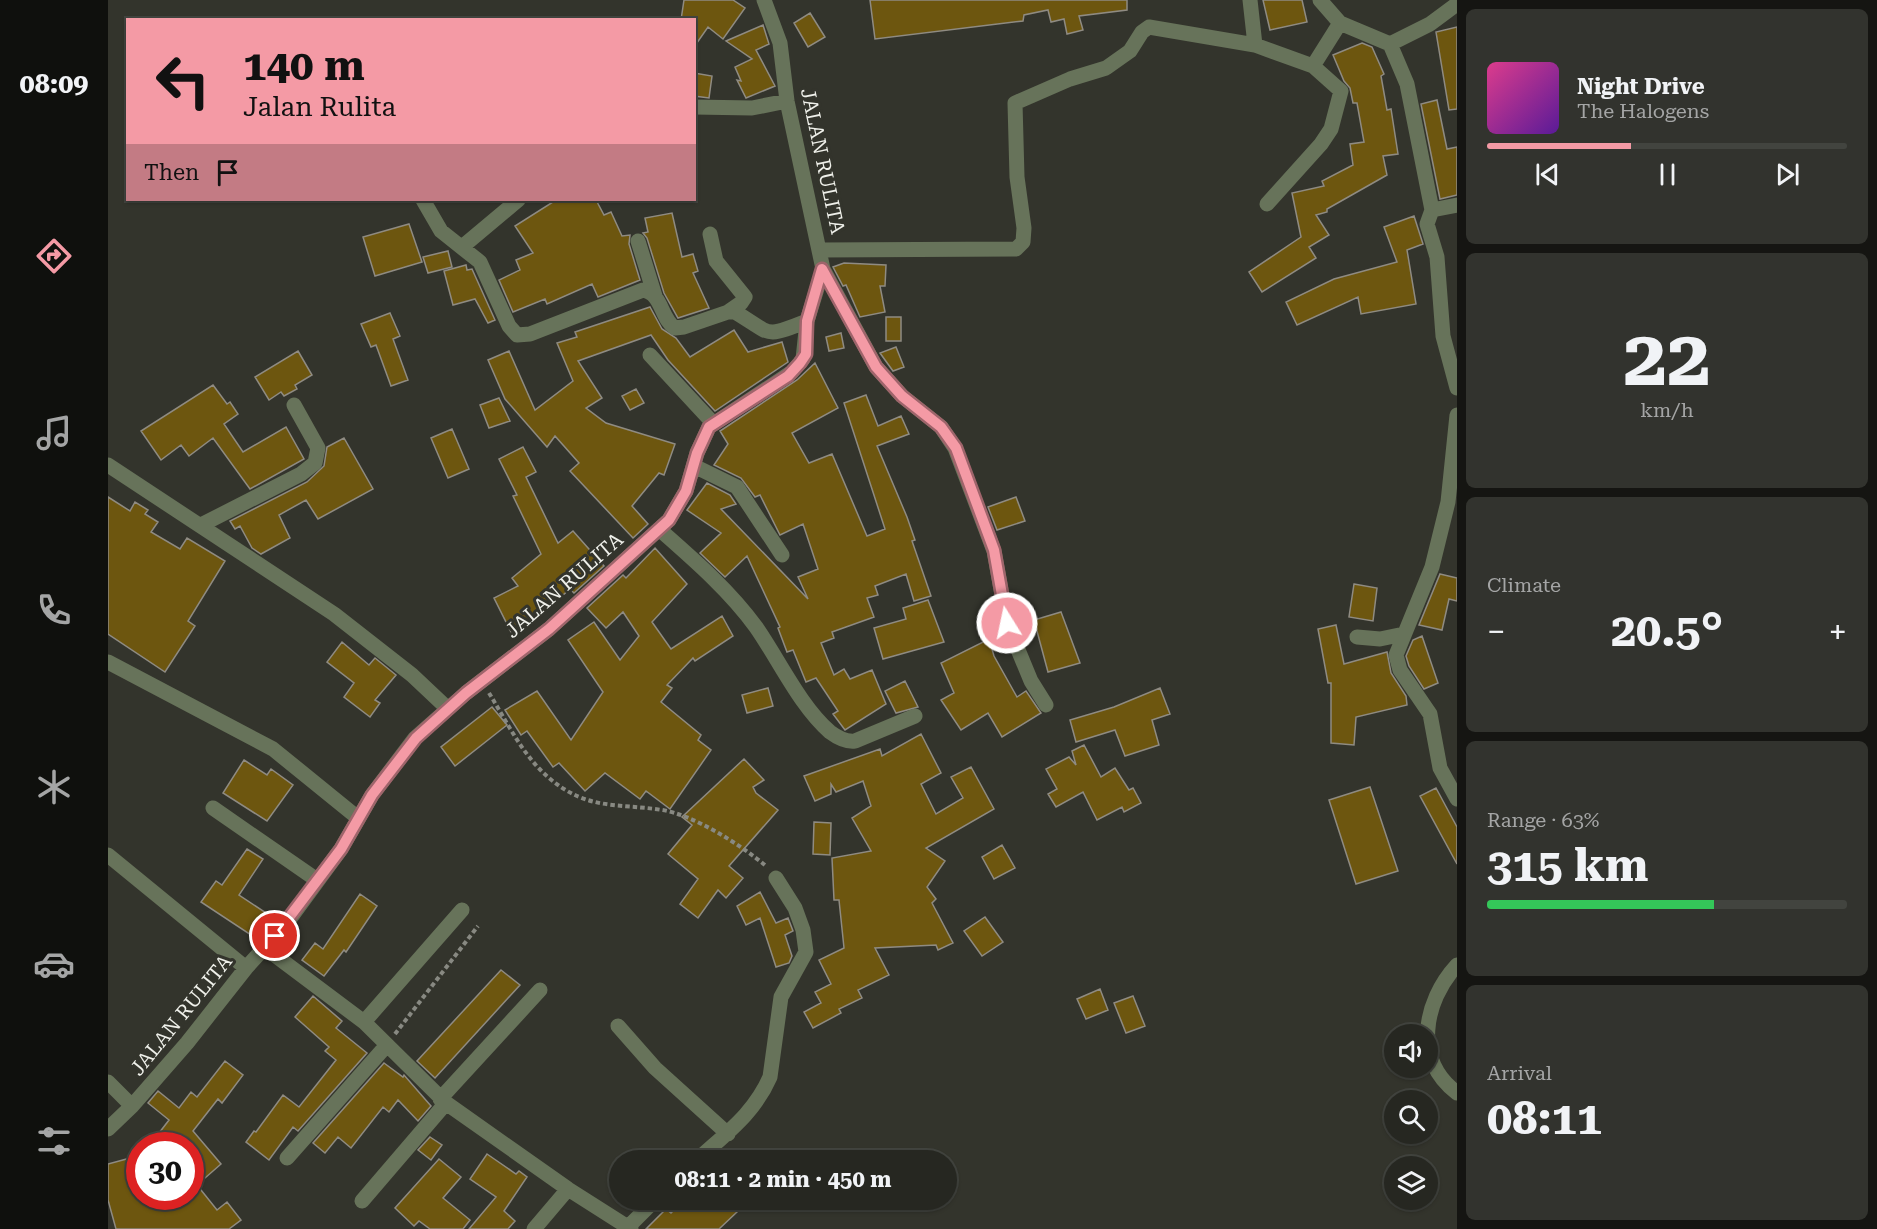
<!DOCTYPE html>
<meta charset="utf-8">
<style>
:root{--surface:#262721;--page:#32332e;--text:#f1f3f6;--muted:#a4a5a5;--line:#42443f;--accent:#f49aa5}
body{margin:0;font-family:"Roboto Serif",serif;background:var(--page);color:var(--text);height:100vh;display:flex;flex-direction:column;font-size:22px;white-space:nowrap}
*{box-sizing:border-box;margin:0}
p{font-size:20px;color:var(--muted)}
.icon{flex:none;width:33px;height:33px;fill:none;stroke:currentColor;stroke-width:2;stroke-linecap:round;stroke-linejoin:round}
.map{position:relative;flex:1;overflow:hidden}
.panel{display:flex;flex-direction:column;gap:9px;padding:9px;background:#151512;width:420px}
.panel>*{flex:none}
.hud{position:absolute;left:18px;top:18px;width:570px;height:183px;border-radius:0px;box-shadow:0 2px 4px #0004,0 0 0 2px var(--line);background:#f49aa5;color:#111;overflow:hidden}
.buttons{position:absolute;left:1276px;top:1024px;display:grid;gap:12px}
.buttons a{display:grid;place-items:center;width:54px;height:54px;border-radius:50%;background:var(--surface);box-shadow:0 2px 4px #0004,0 0 0 2px var(--line);font-size:30px}
.speed{position:absolute;left:18px;top:1132px;display:flex;gap:12px;font-size:30px;font-weight:700;text-align:center}
.speed>*{display:grid;place-content:center;width:78px;height:78px;border-radius:50%;background:var(--surface);box-shadow:0 2px 4px #0004,0 0 0 2px var(--line);line-height:1}
.speed .limit{border:9px solid #d22;background:#fff;color:#111}
.pin{position:absolute;display:grid;place-items:center;width:51px;height:51px;color:#fff;margin:-26px;border:3px solid #fff;border-radius:50%;box-shadow:0 2px 6px #0007}
.me{position:absolute;width:66px;margin:-33px;rotate:350deg;stroke-linejoin:round;filter:drop-shadow(0 0 4px #0008)}
.turn{display:flex;align-items:center;gap:21px;height:126px;padding:0 18px;font-size:27px}
.turn .icon{width:78px;height:78px;stroke-width:2.5}
.turn b{display:block;font-size:42px;line-height:51px}
.then{display:flex;align-items:center;height:57px;padding:0 18px;background:#0003;gap:12px;font-size:22px}
.big{font-size:45px;font-weight:700;line-height:1.1}
.panel .widget{flex:1;display:flex;flex-direction:column;justify-content:center;gap:9px;min-width:0;padding:0 21px;border-radius:9px;background:var(--page)}
.panel .dial{align-items:center;gap:0}
.dial b{font-size:78px;line-height:1}
.song{display:flex;align-items:center;gap:18px}
.cover{width:72px;height:72px;border-radius:9px;background:linear-gradient(135deg,hsl(330 70% 55%),hsl(270 70% 35%))}
.played{height:6px;border-radius:3px;background:linear-gradient(90deg,var(--accent) 40%,var(--line) 40%)}
.keys{display:flex;justify-content:space-around;direction:ltr}
.heat{display:flex;justify-content:space-between;align-items:center;font-size:33px;direction:ltr}
.charge{height:9px;border-radius:4px;background:linear-gradient(90deg,#34c759 63%,var(--line) 0)}
.trip{position:absolute;left:501px;top:1150px;width:348px;height:60px;border-radius:30px;background:var(--surface);box-shadow:0 2px 4px #0004,0 0 0 2px var(--line);font-weight:700;line-height:60px;text-align:center}
main{display:flex;flex:1;min-height:0}
.tab-bar{display:flex;flex-direction:column;width:108px;justify-content:space-around;align-items:center;background:#0f100d;color:var(--muted)}
.tab-bar .icon{width:42px;height:42px}
.tab-bar .selected{color:var(--accent)}
.tab-bar b{font-size:27px;color:var(--text)}
.map>svg:first-child{display:block}
</style>
<main>
<nav class="tab-bar">
<b>08:09</b>
<svg class="icon selected" aria-label="directions" viewBox="0 0 24 24"><path d="M12 3l9 9-9 9-9-9zM9 14v-3h6M13 9l2 2-2 2"/></svg>
<svg class="icon" aria-label="music" viewBox="0 0 24 24"><path d="M9 18V5l10-2v13"/><circle cx="6" cy="18" r="3"/><circle cx="16" cy="16" r="3"/></svg>
<svg class="icon" aria-label="phone" viewBox="0 0 24 24"><path d="M5 4h4l2 5-3 2q2 4 5 5l2-3 5 2v4C11 20 4 13 5 4z"/></svg>
<svg class="icon" aria-label="climate" viewBox="0 0 24 24"><path d="M12 3v18M4 7l16 10M4 17L20 7"/></svg>
<svg class="icon" aria-label="car" viewBox="0 0 24 24"><path d="M5 17H2v-5l4-1 3-4h7l3 4 3 1v5h-3M9 17h6M6 11h13"/><circle cx="7" cy="17" r="2"/><circle cx="17" cy="17" r="2"/></svg>
<svg class="icon" aria-label="filters" viewBox="0 0 24 24"><path d="M4 7h16M4 17h16"/><circle cx="9" cy="7" r="2"/><circle cx="15" cy="17" r="2"/></svg>
</nav>
<div class="map">
<svg width="1349" height="1229" viewBox="0 0 1349 1229">
<rect width="100%" height="100%" fill="#33342c"/>
<!-- building -->
<path fill="#6d560f" stroke="#8f8b82" stroke-width="1.5" d="M576 0H625L637 8 615 39 600 27 586 47V20H573Z
M762 0H1019V10L971 16 975 30 959 34 956 19 943 22 940 10 916 15 915 21 767 39Z
M1155 0H1194L1199 22 1162 30Z
M702 13 717 37 700 47 686 23Z
M655 25 661 44 648 50 667 86 638 98 629 80 633 81 627 67 644 59 618 41Z
M1349 27V109L1341 110 1328 32Z
M1254 43 1264 47 1276 74 1273 76 1279 110 1283 109 1290 154 1275 156 1279 175 1219 209V212L1208 215 1221 235 1201 247 1208 258 1154 292 1141 272 1193 237 1184 193 1216 186 1214 181 1245 165 1242 144 1256 142 1249 103H1245L1242 88 1236 81 1225 55Z
M586 73 604 76 601 98 586 96Z
M1329 100 1339 149 1349 147V195L1332 199 1313 104Z
M448 200H488L496 215 503 212 514 236 522 235 521 244 532 280 490 297 484 284 439 304 437 299 405 312 391 280 412 270 408 260 425 253 407 226Z
M564 213 574 257 585 254 590 271 585 273 601 308 570 318 556 293 539 238 535 233 540 232 537 218Z
M1306 216 1315 244 1299 250 1308 304 1253 314 1250 297 1189 325 1178 302 1226 279 1289 262 1276 227Z
M301 224 314 262 267 276 255 237Z
M340 251 344 267 320 273 315 257Z
M736 263 778 265 777 286H772L777 312 752 317 738 285 735 286 725 267Z
M358 265 359 270 364 269 387 320 380 323 367 299 345 305 336 271Z
M542 307 554 329 568 338 582 357 626 330 640 352 674 342 680 362 607 411 560 360 543 335 470 361 494 398 478 408 498 423 567 444 556 475 551 473 524 506 540 524 525 538 462 471 471 463 447 436 439 447 397 399 380 360 401 351 427 410 465 381 449 343 469 337 467 332Z
M282 313 292 336 285 339 300 380 283 386 268 345 263 347 253 324Z
M778 317H793V341H778Z
M733 333 736 348 721 351 718 337Z
M788 347 796 367 785 371 772 353Z
M190 351 204 375 187 385 189 389 176 396 173 392 161 400 147 377Z
M707 363 730 408 684 433 701 463 724 454 759 536 777 529 736 403 758 395 770 426 793 416 801 434 769 446 799 517 807 540 804 541 823 596 806 601 798 574 767 586 770 595 759 598 766 617 724 632 726 638 713 643 726 675 736 669 742 679 764 670 778 704 737 730 725 714 730 711 708 678 698 682 685 650 679 652 670 628 672 627 639 556 617 577 592 553 613 533 579 510 599 483 622 495 628 504 613 509 700 599 690 577 710 569 695 524 672 535 652 495 647 497 633 478 606 465 620 444 612 431 689 380Z
M105 385 119 404 122 402 130 414 116 424 135 452 178 427 196 459 142 489 105 438 81 456 73 445 53 460 33 431Z
M528 389 536 403 522 410 514 396Z
M391 398 402 421 381 428 372 405Z
M344 429 361 469 340 478 323 438Z
M236 438 265 489 210 519 198 500 171 515 182 538 153 554 144 548 132 526 127 529 122 521 199 482 216 466 219 447Z
M415 447 428 472 418 477 450 543 465 531 496 566 466 593 462 589 425 621 403 632 386 598 410 586 404 578 433 554 405 496 409 495 391 459Z
M0 497 22 511 27 502 40 510 37 514 50 522 43 532 72 549 79 538 117 561 80 621 87 626 57 672 0 634Z
M908 497 917 521 889 530 880 507Z
M547 548 579 584 544 622 563 649 614 616 625 636 587 661 585 658 559 685 564 688 553 702 593 735 590 740 603 750 562 809 538 791 532 799 497 773 477 791 451 763 445 767 419 731 413 735 397 710 429 691 463 740 495 692 460 640 486 622 512 660 531 636 515 612 498 628 479 608 515 575 518 578Z
M1332 574 1349 578V601L1341 599 1334 630 1311 625Z
M1246 584 1269 588 1265 621 1241 617Z
M820 600 836 642 775 659 766 628 798 619 795 608Z
M953 612 972 663 940 672 926 620Z
M1228 625 1236 664 1279 652 1283 673 1298 696 1299 705 1248 717 1246 745 1223 743V683H1220L1210 629Z
M1314 636 1330 683 1316 689 1301 666 1298 656 1305 640Z
M881 639 886 656 909 697 918 691 933 713 894 737 880 713 853 730 833 700 846 693 833 663Z
M234 642 261 665 267 658 288 675 267 700 272 703 262 717 236 697 246 683 219 662Z
M797 681 810 707 788 713 777 691Z
M660 688 665 706 639 713 634 695Z
M1052 688 1062 714 1044 720 1051 745 1017 756 1007 730 968 742 962 720 1006 707Z
M384 707 399 725 347 766 333 747Z
M813 734 833 773 813 784 828 814 855 798 843 777 863 767 886 809 818 848 837 861 819 887 828 899 824 903 845 943 830 950 828 945 767 948 781 975 750 990 754 998 731 1009 733 1013 705 1028 696 1012 713 1003 707 992 723 984 711 960 736 948 731 900H726L724 858 763 851 744 818 763 806 755 781 728 792 723 784V794L707 801 696 776 772 749 774 756Z
M976 745 993 777 1007 768 1021 790 1025 788 1033 803 1016 812 1014 807 989 820 975 792 948 807 940 794 949 789 938 769 961 757 968 765 964 751Z
M636 759 656 780 645 787 648 793 670 810 621 866 635 878 618 898 610 890 590 918 572 904 590 879 560 854 584 825 574 817Z
M136 760 159 775 163 769 185 785 159 821 115 793Z
M1262 787 1290 871 1248 884 1221 800Z
M1328 788 1349 827V864L1312 796Z
M706 822 723 823 722 855 705 854Z
M894 845 907 868 886 879 874 857Z
M139 849 155 859 131 895 161 915 146 937 93 902 108 881 114 885Z
M652 892 668 923 680 918 685 931 677 935 684 956 681 963 668 967 652 918 638 925 629 906Z
M252 894 269 906 238 952 236 950 216 976 194 960 207 943 215 949Z
M877 917 895 942 874 956 856 931Z
M393 970 412 985 327 1078 309 1061Z
M992 989 1000 1010 978 1019 969 999Z
M205 996 234 1021 228 1028 259 1053 190 1131 185 1127 161 1160 138 1142 146 1131 148 1132 175 1095 191 1107 228 1060 217 1051 221 1047 187 1017Z
M1025 996 1037 1026 1018 1033 1006 1003Z
M117 1061 135 1075 114 1103 110 1099 85 1131 113 1164 89 1185 109 1210 119 1202 133 1220 121 1229H8L0 1200V1164L26 1157 32 1178V1197H82V1146H41L61 1120 40 1103 50 1091 71 1108 83 1092 89 1097Z
M276 1063 295 1077 296 1075 323 1106 310 1121 290 1100 281 1112 275 1107 243 1148 230 1137 217 1153 205 1143Z
M322 1137 334 1145 323 1160 310 1150Z
M379 1154 408 1174 411 1171 419 1177 396 1211 407 1221 400 1229H361L388 1197 362 1179Z
M331 1159 353 1177 335 1198 362 1220 355 1229H322L311 1221 306 1226 287 1208Z
M576 1200H618L629 1212 611 1229H538L558 1209 563 1213Z"/>
<g fill="none" stroke-linecap="round" stroke-linejoin="round">
<!-- path -->
<path stroke="#888982" stroke-width="4" stroke-dasharray="4.5 3" stroke-linecap="butt" d="M381 693C399 722 415 756 441 778 480 811 510 803 554 810 586 815 633 845 658 866
M287 1034 370 926"/>
<!-- minor -->
<path stroke="#67735a" stroke-width="15" d="M1142 0 1147 45
M1212 0 1232 23
M1282 44 1322 24 1349 4
M586 107 644 108 679 101
M315 200 333 231 372 262 401 326 409 335 422 334 535 290C555 294 552 318 567 328L576 327 620 312H627C664 334 655 339 699 321
M1159 204 1213 144 1223 129 1233 91 1205 66
M1324 210 1349 205
M602 234 608 261 637 297 633 303 620 312
M530 241 547 296
M354 247 410 200
M712 250 908 249 915 242 916 228 909 177 907 103 962 79 998 68 1022 51 1034 32 1041 27 1147 45 1205 66 1232 23 1282 44 1299 84 1324 210 1319 224 1329 257 1335 336 1349 388
M715 269 768 367 794 396 833 427 847 448 886 551 899 623 923 681 938 705
M542 355 605 423
M1349 415 1340 502 1324 567 1288 655 1292 670 1322 714 1332 768 1349 799
M0 465 226 614 304 675 339 708
M586 466 629 487 674 555
M93 525 193 474 207 463 210 448 186 405
M551 529C585 559 621 590 648 627 671 660 692 706 722 732 730 738 738 742 747 741L807 716
M1249 637 1272 639 1296 634
M0 662 165 749 250 818
M105 808 209 880
M0 855 138 968
M156 947 256 1022 338 1103 460 1189 523 1229
M1349 965C1315 1002 1305 1060 1349 1093
M256 1022 354 910
M510 1026 547 1068 620 1134
M0 1082 24 1106
M332 1099 432 990
M0 1129 24 1106 79 1043 138 968 178 924 233 849 264 795 307 738 358 693 441 629 561 520 578 491 589 453 601 427 684 372 695 359 699 321 715 269 679 101 672 43 656 0
M179 1158 278 1046
M588 1161C617 1134 646 1114 662 1077L673 997 698 952 695 930 687 908 668 878
M254 1201 338 1103
M520 1227 547 1200
M426 1229 460 1189"/>
</g>
<g fill="none" stroke-linecap="round" stroke-linejoin="round">
<defs>
<path id="route" d="M167 936 233 849 264 795 308 738 358 693 441 629 561 520 578 491 589 453 601 427 680 376 692 363 698 354 699 321 714 269 768 367 794 396 833 427 848 448 886 550 899 623"/>
</defs>
<!-- route casing -->
<use href="#route" stroke="#9f646b" stroke-width="15"/>
<!-- route -->
<use href="#route" stroke="#f49aa5" stroke-width="10"/>
</g>
<g text-anchor="middle" dominant-baseline="central" stroke-width="6" stroke-linejoin="round" paint-order="stroke">
<!-- street labels -->
<g font-size="20" fill="#eff0ea" stroke="#33342c">
<text transform="translate(715 161) rotate(78)">JALAN RULITA</text>
<text transform="translate(456 585) rotate(-41)">JALAN RULITA</text>
<text transform="translate(73 1015) rotate(-51)">JALAN RULITA</text>
</g>
</g>
</svg>
<div class="buttons">
<a><svg class="icon" aria-label="sound" viewBox="0 0 24 24"><path d="M4 9h4l5-4v14l-5-4H4zM17 9q2 3 0 6"/></svg></a>
<a><svg class="icon" aria-label="search" viewBox="0 0 24 24"><circle cx="10" cy="10" r="6"/><path d="M15 15l6 6"/></svg></a>
<a><svg class="icon" aria-label="layers" viewBox="0 0 24 24"><path d="M12 4l9 5-9 5-9-5zM3 14l9 5 9-5"/></svg></a>
</div>
<div class="speed"><div class="limit">30</div></div>
<div class="pin" style="left:167px;top:936px;background:#d93025"><svg class="icon" aria-label="arrive" viewBox="0 0 24 24"><path d="M6 21V4h12l-3 4 3 4H6"/></svg></div>
<svg class="me" style="left:899px;top:623px" viewBox="-20 -20 40 40"><circle r="17" fill="#f49aa5" stroke="#fff" stroke-width="3"/><path d="M0-11L8 9 0 5-8 9z" fill="#fff"/></svg>
<div class="trip">08:11 · 2 min · 450 m</div>
<div class="hud">
<div class="turn"><svg class="icon" aria-label="left" viewBox="0 0 24 24"><path d="M17 20v-9H6M10 6l-5 5 5 5"/></svg><div><b>140 m</b>Jalan Rulita</div></div>
<div class="then">Then<svg class="icon" aria-label="arrive" viewBox="0 0 24 24"><path d="M6 21V4h12l-3 4 3 4H6"/></svg></div>
</div>
</div>
<section class="panel">
<div class="widget">
<div class="song"><i class="cover"></i><div><b>Night Drive</b><p>The Halogens</p></div></div>
<div class="played"></div>
<div class="keys"><svg class="icon" aria-label="previous" viewBox="0 0 24 24"><path d="M18 5L8 12l10 7zM5 5v14"/></svg><svg class="icon" aria-label="pause" viewBox="0 0 24 24"><path d="M8 5v14M16 5v14"/></svg><svg class="icon" aria-label="next" viewBox="0 0 24 24"><path d="M6 5l10 7-10 7zM19 5v14"/></svg></div>
</div>
<div class="widget dial"><b>22</b><p>km/h</p></div>
<div class="widget"><p>Climate</p>
<div class="heat"><a>−</a><b class="big">20.5°</b><a>+</a></div>
</div>
<div class="widget"><p>Range · 63%</p><b class="big">315 km</b><div class="charge"></div></div>
<div class="widget"><p>Arrival</p><b class="big">08:11</b></div>
</section>
</main>
